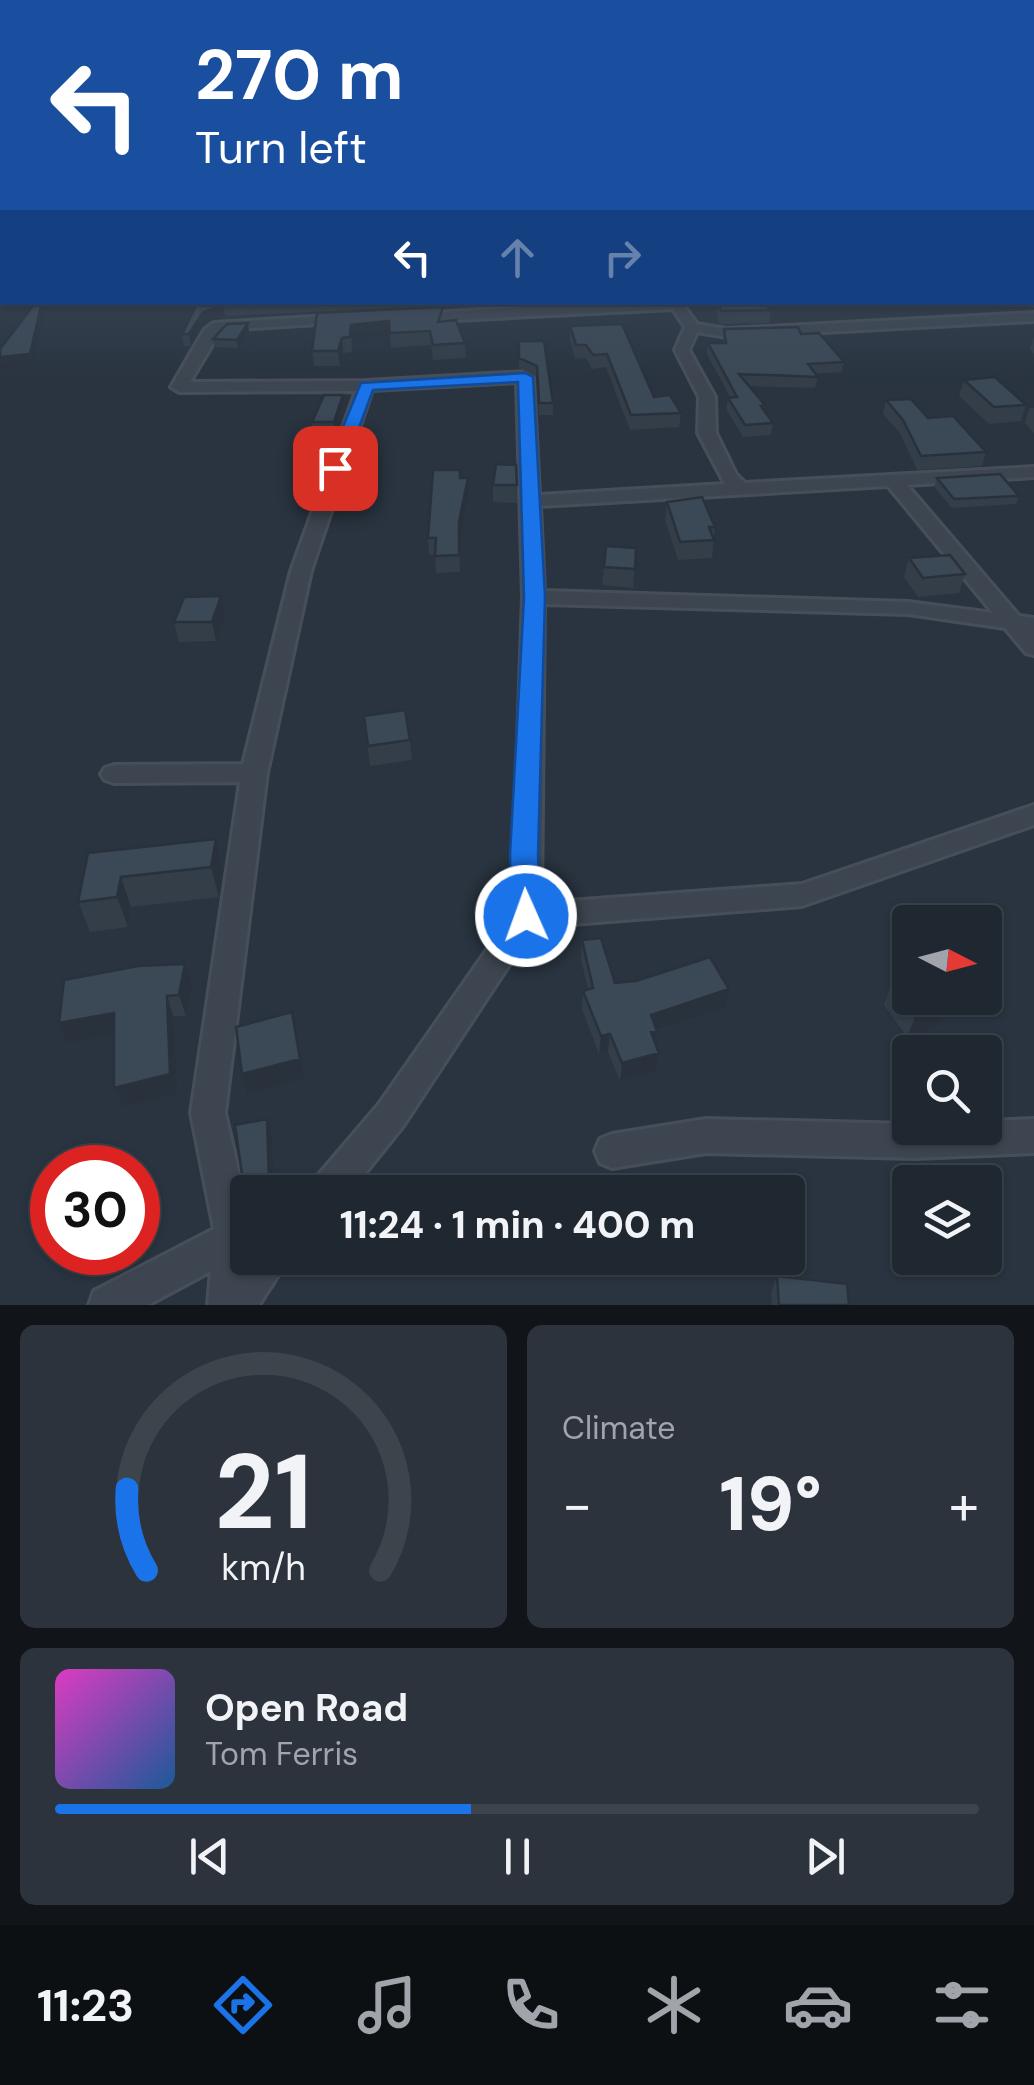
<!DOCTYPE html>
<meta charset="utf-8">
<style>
:root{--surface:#1f2730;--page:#2c333c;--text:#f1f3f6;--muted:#a1a5ab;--line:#3c444c;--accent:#1a73e8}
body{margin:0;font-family:"DM Sans",sans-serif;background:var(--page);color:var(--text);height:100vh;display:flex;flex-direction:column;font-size:38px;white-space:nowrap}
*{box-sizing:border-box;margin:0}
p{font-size:32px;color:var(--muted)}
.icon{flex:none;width:55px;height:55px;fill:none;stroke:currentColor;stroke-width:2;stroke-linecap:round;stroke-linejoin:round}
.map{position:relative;height:1305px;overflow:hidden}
.panel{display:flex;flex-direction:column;gap:20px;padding:20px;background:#11151a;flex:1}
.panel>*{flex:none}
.guide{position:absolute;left:0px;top:0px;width:1035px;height:305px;box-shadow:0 2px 8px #0004,0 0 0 2px var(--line);background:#1a4fa0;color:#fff;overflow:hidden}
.needle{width:65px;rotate:96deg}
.controls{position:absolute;left:892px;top:905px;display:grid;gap:20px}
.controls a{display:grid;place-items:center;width:110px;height:110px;border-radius:10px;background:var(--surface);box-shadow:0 2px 8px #0004,0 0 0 2px var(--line);font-size:50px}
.speed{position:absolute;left:30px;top:1145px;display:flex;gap:20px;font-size:50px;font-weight:700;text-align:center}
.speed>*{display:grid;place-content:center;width:130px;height:130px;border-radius:50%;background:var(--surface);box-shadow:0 2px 8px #0004,0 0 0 2px var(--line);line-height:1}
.speed .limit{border:15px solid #d22;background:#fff;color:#111}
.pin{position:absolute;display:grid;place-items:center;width:85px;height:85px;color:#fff;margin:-42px;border-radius:20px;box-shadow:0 5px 15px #0006}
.me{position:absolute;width:110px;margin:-55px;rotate:358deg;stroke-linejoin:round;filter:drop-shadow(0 0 8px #0008)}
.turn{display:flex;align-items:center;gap:35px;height:210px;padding:0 30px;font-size:45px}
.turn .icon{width:130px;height:130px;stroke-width:2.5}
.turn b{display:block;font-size:70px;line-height:85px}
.lanes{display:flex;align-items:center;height:95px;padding:0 30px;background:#0003;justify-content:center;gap:50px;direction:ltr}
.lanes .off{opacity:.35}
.big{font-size:75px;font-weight:800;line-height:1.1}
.panel .widget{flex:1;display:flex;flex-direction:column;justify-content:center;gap:15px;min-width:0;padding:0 35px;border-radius:15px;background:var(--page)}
.panel .dial{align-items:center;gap:0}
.dial svg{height:260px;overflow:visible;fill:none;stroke:var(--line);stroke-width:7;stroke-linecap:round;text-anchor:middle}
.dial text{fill:var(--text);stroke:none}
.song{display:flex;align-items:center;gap:30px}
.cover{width:120px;height:120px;border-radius:15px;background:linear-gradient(135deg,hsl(310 70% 55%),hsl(210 70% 35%))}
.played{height:10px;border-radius:5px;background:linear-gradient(90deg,var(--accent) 45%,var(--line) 45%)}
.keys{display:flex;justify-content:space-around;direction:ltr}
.heat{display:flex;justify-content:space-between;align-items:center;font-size:55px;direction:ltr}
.panel .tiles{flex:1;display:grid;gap:20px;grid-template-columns:1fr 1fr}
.widget:last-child{grid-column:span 2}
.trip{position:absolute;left:230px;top:1175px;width:575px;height:100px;border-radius:10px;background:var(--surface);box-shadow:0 2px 8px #0004,0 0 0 2px var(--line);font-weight:800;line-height:100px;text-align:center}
.tabs{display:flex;height:160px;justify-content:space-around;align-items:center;background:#0c1013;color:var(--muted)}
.tabs .icon{width:70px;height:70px}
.tabs .active{color:var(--accent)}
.tabs b{font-size:45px;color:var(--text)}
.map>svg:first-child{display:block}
</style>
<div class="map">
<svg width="1034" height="1305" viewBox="0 0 1034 1305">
<rect width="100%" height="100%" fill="#293440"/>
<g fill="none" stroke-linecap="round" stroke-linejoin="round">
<defs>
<path id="street" d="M603 302H681L697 324 727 329 1034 313V321L727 337 697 332 689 350 715 397 716 433 736 474 745 483 1034 467V477L907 485 1019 616 1034 618V655L1026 653 1005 628 908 614 544 604 541 903 802 884 1034 805V825L802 906 534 927 403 1126 350 1192H310L315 1179 379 1104 512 914 523 597 517 382 372 390 311 571 267 773 225 1113 248 1213V1258H289L259 1305H208L211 1271 148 1305H89L94 1291 214 1229 191 1113 240 782 114 783 105 780 101 774 105 768 114 765 243 764 291 571 356 391 179 392 171 387 204 330 213 323 345 315 352 319 350 322 221 330 190 382 366 381 525 372 533 377 539 495 725 484 698 433 699 397 675 350 685 327 673 309 416 322 409 318 416 314ZM888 486 993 613 908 602 544 591 540 506Z
M706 1119 910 1124V1128H985V1121L1034 1119V1153L915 1158 706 1153 612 1168 600 1163 595 1151 600 1139 612 1134Z"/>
</defs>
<!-- street casing -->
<use href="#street" stroke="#464f59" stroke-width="6"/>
<!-- street -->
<use href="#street" fill="#3d4650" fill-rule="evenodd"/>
</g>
<!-- wall -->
<path fill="#333e49" d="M198 302H395L396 308 225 316 205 323 191 346H184L182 334Z
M399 302H448V305L399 308Z
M718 302 771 310 769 323 719 324 717 313Z
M317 313 443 322 465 343 466 358 433 360 431 345 391 348 390 336 352 340V352L343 353 340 366H314L312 351Z
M622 324 654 397 681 413 679 427 630 430 606 367 592 369 586 358 575 359 570 340V326Z
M724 329 801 334 844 362 842 372 815 374 818 377 815 388 748 386 765 405 764 411 773 423 771 435 743 437 726 409 728 398 730 397 707 354 708 343H723Z
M249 331 238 348 214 347 213 339Z
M1034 337V354L1030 349Z
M519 341H544L553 403V415H539L537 377 519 368Z
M964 380 1026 405 1021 421 989 424 959 396Z
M886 400 928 418 986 452 982 466 917 470 900 433 883 414Z
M344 404 334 431 313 430 312 422Z
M1029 408H1034V433L1025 423Z
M516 465 517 503 493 502V485Z
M460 478H468L469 494 460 539V572L436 573 435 555H429L428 538Z
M937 478 1019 496 1016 504 952 508 934 487Z
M667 502 715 527 712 558 678 560 665 520Z
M636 548 633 588 602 585 604 567Z
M909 558 965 574 959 593 918 597 904 577Z
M225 615 216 641 179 642 174 622Z
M364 716 410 740 412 760 370 766Z
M216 839 223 869 219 897 131 907 128 927 90 932 78 902 88 853Z
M582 940 615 983 725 1008 657 1031 655 1044 659 1053 656 1071 620 1081 608 1052 599 1054 582 1009 583 991 588 989 581 959Z
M185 964 192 984 186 1016H173L178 1094 123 1107 114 1088V1034L68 1043Z
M891 985 947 1006 938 1026 907 1037 884 1005Z
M777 1276 849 1305H772L771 1293Z"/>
<!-- shaded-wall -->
<path fill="#29323c" d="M42 302H47L33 365 0 368V357Z
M223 305 225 316 205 323 191 346 189 334 203 312Z
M389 321 390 336 352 340V352L351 325Z
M248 323 249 331 238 348 237 340Z
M342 338 343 353 340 366 338 351Z
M343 395 344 404 334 431V422Z
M468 478 469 494 460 539V572L459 522Z
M221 596 225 615 216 641 212 622Z
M216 839 223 869 219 897 211 867Z
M121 877 131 907 128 927 117 897Z
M185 964 192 984 186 1016 179 995Z
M729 989 725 1008 655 1031H657L654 1049 648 1050 651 1015Z
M167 996 173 1016 178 1094 123 1107 114 1088Z
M947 1006 938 1026 907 1037 915 1017Z
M292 1012 304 1078 247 1094 242 1074Z
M114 1013 122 1033 68 1043 59 1023Z
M610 1034 608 1052 599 1054 601 1036Z
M659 1053 656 1071 620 1081 622 1063Z
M267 1119 272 1139 274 1192H248V1198L244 1189Z"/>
<!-- building -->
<path fill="#3b4855" stroke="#29323c" stroke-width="2.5" d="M36 302H42L30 354 0 357V349Z
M198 302H267L223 305 203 312 189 334H182Z
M719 302H763L771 310 721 311Z
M443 307 438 322 456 320 465 343 433 345 430 331 390 333 389 321 351 325 350 337 342 338 338 351H312L317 313Z
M248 323 237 340 213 339 227 324Z
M622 324 654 397 670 395 681 413 631 415 607 354 593 355 586 345H576L570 326Z
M798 327 801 334 819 333 844 362 808 364 818 377 739 374 765 405 761 406 773 423 745 425 728 398 737 397 708 343H726L724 329Z
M519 341H544L553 403H539L537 366 519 358Z
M995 377 1026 405 994 407 964 380Z
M324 395H343L334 422H312Z
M911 399 928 418 953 416 986 452 921 456 903 420 886 400Z
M496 464 516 465 517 485H493Z
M433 470H460V478H468L459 522V555L435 556 436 538H428Z
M1000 474 1019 496 954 499 937 478Z
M702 497 715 527H709L714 540 680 542 667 502Z
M606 546 636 548 635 569 604 567Z
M950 555 965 574 923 578 909 558Z
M221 596 212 622H174L184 597Z
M405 710 410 740 368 746 364 716Z
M216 839 211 867 121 877 117 897 78 902 88 853Z
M601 938 615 983 636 981 710 957 729 989 651 1015 657 1031 651 1032 659 1053 622 1063 610 1034 601 1036 583 991 593 988 582 940Z
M185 964 179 995 167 996 170 1074 114 1088V1013L59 1023 64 980 138 966Z
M910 978V998H941L947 1006 915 1017 891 985Z
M292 1012 300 1059 242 1074 236 1027Z
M267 1119 269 1183 244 1189 235 1125Z
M777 1276 847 1284 849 1305H779Z"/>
<!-- sky -->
<linearGradient id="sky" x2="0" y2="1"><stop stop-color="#171d23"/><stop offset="0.52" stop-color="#435064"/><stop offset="1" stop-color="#435064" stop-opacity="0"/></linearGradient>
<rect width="1034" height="378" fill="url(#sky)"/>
<!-- route -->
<path fill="#1a73e8" stroke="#114b97" stroke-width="2.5" d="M525 373 533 377 545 597 538 855 541 916 537 924 526 928 516 924 512 916 510 855 524 597 518 382 373 390 344 468 335 474 326 468 361 383Z"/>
</svg>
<div class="controls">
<a><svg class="needle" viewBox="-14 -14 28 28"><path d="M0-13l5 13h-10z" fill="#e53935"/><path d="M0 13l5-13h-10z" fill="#a1a5ab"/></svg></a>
<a><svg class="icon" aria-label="search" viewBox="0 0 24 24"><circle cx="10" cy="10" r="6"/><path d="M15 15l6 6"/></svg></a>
<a><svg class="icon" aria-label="layers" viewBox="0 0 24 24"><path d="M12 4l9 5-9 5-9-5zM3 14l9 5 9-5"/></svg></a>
</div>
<div class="speed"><div class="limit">30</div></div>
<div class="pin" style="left:335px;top:468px;background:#d93025"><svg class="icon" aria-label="arrive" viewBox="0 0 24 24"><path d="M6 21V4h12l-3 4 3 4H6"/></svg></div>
<svg class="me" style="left:526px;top:916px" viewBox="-20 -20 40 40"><circle r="17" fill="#1a73e8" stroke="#fff" stroke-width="3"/><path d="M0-11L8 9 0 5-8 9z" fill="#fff"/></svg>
<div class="trip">11:24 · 1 min · 400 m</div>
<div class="guide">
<div class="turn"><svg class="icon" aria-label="left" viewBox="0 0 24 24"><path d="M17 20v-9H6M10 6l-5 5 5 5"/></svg><div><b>270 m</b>Turn left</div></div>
<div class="lanes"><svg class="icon" aria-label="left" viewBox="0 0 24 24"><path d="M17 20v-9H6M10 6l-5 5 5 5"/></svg><svg class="icon off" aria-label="ahead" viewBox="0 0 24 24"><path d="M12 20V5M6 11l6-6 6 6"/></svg><svg class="icon off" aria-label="right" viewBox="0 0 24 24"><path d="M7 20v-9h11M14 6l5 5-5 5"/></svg></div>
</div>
</div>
<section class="panel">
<div class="tiles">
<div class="widget dial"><svg viewBox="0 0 100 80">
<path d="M14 69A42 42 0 1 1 86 69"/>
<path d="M14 69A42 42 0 0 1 8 44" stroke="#1a73e8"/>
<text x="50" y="56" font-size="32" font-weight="700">21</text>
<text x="50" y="72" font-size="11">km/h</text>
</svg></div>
<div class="widget"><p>Climate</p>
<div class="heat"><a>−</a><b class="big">19°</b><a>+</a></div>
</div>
<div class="widget">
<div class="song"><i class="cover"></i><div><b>Open Road</b><p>Tom Ferris</p></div></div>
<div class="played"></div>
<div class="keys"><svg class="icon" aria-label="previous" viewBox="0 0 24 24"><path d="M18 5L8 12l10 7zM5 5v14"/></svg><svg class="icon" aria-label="pause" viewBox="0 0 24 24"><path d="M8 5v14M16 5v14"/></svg><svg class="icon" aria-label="next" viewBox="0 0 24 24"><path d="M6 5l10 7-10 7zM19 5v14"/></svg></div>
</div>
</div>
</section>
<nav class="tabs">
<b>11:23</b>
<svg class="icon active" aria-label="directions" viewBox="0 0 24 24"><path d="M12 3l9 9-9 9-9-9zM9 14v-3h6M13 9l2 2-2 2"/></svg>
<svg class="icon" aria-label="music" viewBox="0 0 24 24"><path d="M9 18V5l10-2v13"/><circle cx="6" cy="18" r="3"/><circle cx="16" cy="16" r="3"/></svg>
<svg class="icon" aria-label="phone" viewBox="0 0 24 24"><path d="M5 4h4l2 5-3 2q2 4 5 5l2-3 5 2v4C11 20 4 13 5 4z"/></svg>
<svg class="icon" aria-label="climate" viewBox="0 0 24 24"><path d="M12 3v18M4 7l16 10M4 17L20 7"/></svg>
<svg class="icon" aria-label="car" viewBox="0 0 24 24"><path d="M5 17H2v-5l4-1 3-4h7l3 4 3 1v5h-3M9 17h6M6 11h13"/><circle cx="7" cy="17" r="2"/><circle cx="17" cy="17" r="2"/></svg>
<svg class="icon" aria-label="filters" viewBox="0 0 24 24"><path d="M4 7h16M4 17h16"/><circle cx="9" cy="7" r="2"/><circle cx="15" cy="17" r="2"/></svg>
</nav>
